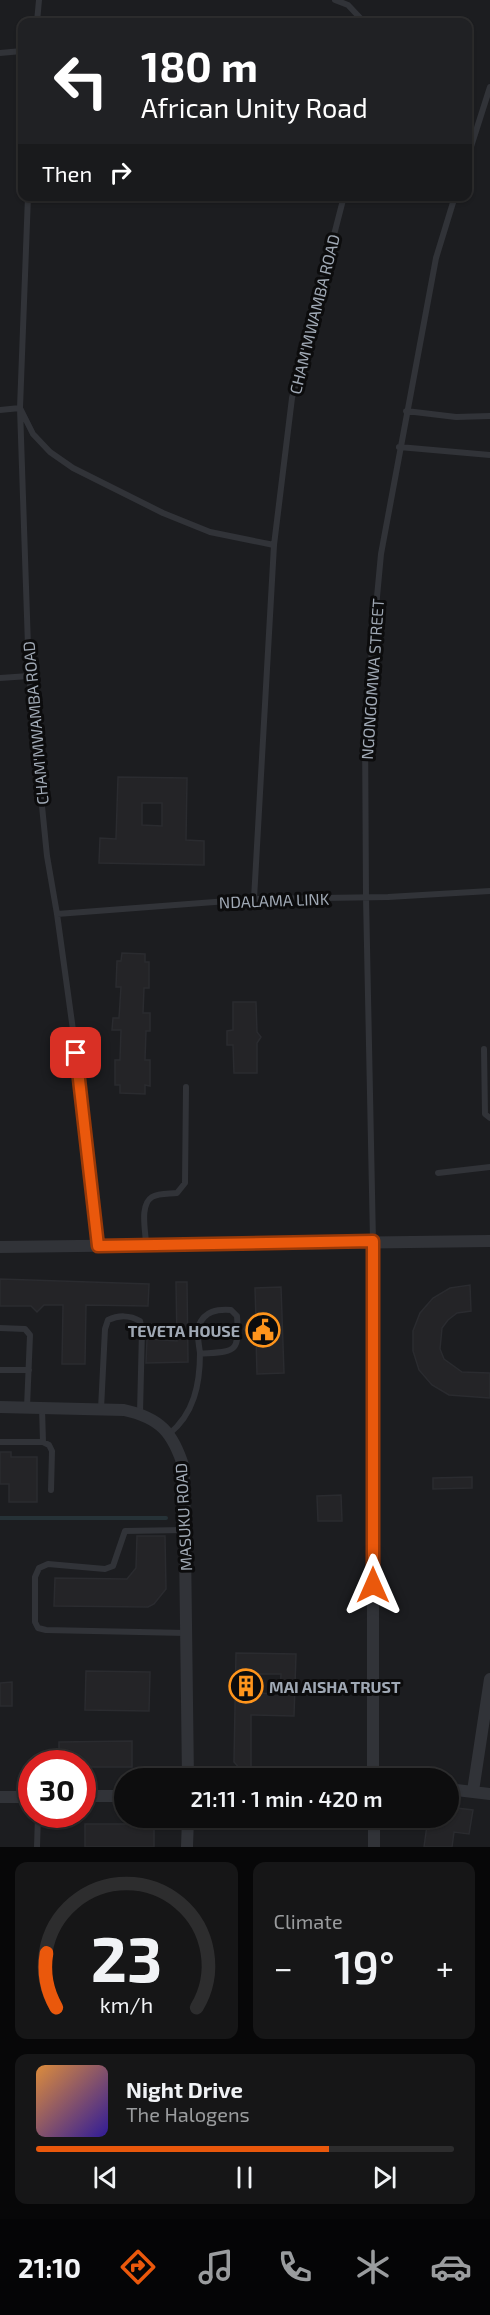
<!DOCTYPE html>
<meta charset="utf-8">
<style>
:root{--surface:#0d0d0e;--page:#161617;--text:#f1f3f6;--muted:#9a9c9e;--line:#2d2d2e;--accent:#ea580c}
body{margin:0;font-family:"Exo 2",sans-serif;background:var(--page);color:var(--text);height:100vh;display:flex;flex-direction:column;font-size:22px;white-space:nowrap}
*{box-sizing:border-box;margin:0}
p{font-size:20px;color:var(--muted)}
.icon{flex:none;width:33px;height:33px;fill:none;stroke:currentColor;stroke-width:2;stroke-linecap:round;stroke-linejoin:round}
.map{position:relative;height:1847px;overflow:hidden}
.drawer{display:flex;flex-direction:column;gap:15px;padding:15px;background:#070708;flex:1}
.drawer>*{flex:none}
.top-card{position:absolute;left:18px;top:18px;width:454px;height:183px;border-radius:12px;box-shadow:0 2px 4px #0004,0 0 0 2px var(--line);background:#202124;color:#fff;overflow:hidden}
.speed{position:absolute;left:18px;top:1750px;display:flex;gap:12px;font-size:30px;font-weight:700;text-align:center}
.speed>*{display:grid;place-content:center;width:78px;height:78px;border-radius:50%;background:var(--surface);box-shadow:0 2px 4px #0004,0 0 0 2px var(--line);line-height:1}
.speed .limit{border:9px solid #d22;background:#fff;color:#111}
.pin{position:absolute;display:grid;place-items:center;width:51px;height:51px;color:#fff;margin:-26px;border-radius:12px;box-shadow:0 3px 9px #0006}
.me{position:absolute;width:66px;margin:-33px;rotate:0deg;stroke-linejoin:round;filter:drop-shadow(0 0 4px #0008)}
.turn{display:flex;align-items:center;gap:21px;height:126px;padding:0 24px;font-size:27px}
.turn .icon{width:78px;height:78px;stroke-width:2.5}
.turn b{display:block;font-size:42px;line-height:51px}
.then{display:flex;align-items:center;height:57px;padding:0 24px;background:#0003;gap:12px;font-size:22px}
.big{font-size:45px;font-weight:600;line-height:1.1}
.drawer .widget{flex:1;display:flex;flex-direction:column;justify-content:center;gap:9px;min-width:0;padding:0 21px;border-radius:12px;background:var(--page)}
.drawer .dial{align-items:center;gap:0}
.dial svg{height:156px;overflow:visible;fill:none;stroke:var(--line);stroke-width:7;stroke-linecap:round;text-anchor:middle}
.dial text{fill:var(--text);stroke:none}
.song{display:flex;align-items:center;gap:18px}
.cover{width:72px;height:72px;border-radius:9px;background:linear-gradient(135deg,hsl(30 70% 55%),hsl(250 70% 35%))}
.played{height:6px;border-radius:3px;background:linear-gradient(90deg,var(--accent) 70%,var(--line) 70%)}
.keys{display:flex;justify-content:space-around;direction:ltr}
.heat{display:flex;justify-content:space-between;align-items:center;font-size:33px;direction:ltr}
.drawer .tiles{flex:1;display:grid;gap:15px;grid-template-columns:1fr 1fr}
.widget:last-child{grid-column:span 2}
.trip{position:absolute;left:114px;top:1768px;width:345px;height:60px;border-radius:30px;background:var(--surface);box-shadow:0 2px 4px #0004,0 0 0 2px var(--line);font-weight:600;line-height:60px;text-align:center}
.menu{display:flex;height:96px;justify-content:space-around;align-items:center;background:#050506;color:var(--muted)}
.menu .icon{width:42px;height:42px}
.menu .current{color:var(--accent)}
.menu b{font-size:27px;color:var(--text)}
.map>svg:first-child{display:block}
</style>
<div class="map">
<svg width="490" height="1847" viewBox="0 0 490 1847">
<rect width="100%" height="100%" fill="#111112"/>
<!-- built -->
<path fill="#1c1d20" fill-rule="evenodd" d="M0 0H490V1847H0ZM22 22H468V196H22ZM32 1764H82V1815H32ZM124 1779H448V1818H124Z"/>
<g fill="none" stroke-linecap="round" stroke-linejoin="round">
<!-- stream -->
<path stroke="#263237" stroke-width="4" d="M0 1518H166"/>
</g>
<!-- building -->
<path fill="#242427" stroke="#2a2b2f" stroke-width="1.5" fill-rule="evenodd" d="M118 777 187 778 186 840 204 841V865L99 863 100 838 116 839ZM142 803H162V826L142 825Z
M122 953 145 954V962H149V988H144L143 1013H150V1031H146L145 1060H150V1086L145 1085V1094L120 1093V1085H115V1060H120L121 1030H112L113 1018H119L121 987H116L117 961H121Z
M233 1002H256L257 1032 261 1037 257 1043V1073H234L233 1045H227V1031L233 1030Z
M0 1279 149 1284 148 1306 86 1305 85 1364H62L63 1305H44L37 1312 31 1306H0Z
M176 1282H187L188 1362 146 1363 147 1339 177 1341Z
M470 1285 471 1311 457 1313 448 1320 442 1328 440 1349 444 1359 462 1372 490 1373V1398L449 1395 432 1385 419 1370 413 1351V1331L420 1313 433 1298 450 1288Z
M281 1287 284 1373 257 1374 256 1337H249L244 1329 248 1320H256L255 1288Z
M0 1452H11V1457H37V1502H9V1484H0Z
M472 1477V1488L433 1489V1478Z
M341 1495 342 1521H318L317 1496Z
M137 1536H165L166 1589 154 1604 148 1607 54 1606 55 1578 127 1579 136 1568Z
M236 1653 296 1654 294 1716 251 1715V1770H241L234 1762ZM257 1674H281L280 1694 256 1693Z
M86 1671 150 1672 149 1711 85 1710Z
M12 1682V1706H0V1683Z
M132 1741V1767H82V1764H59V1742Z
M448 1807 473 1810 469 1834 454 1832 452 1847H424L428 1818H448Z
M129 1818H143V1828H154V1847H85V1824H129Z"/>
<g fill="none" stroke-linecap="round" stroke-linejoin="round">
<!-- lane -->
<path stroke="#313338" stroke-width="6" d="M335 0 348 5 364 22
M37 22 39 0
M0 53 22 51
M468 156 490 87
M28 196 20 408 29 676 47 856 57 914 89 1146 98 1246
M0 410 20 408 33 434 50 452 73 468 163 513 210 532 274 545
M406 411 456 417 490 416
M399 447 490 455
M0 678 29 676
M254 899 274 545 292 398 344 196
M57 914 254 899 388 897 490 891
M484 1049 485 1114 490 1118
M438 1173 490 1167
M373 1241 366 897 365 725 381 554 436 258 455 196
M146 1245C146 1232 139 1205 152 1197 159 1193 169 1194 177 1193L185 1183 186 1087
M0 1328 25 1329 30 1335 27 1407
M0 1370H29
M42 1408 43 1442
M101 1409 105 1329 108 1320C118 1315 130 1315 140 1321L142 1330 140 1413
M169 1434C194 1414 200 1384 200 1353 199 1344 196 1333 199 1325 205 1311 217 1309 231 1310L237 1316C240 1354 235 1351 200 1354
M0 1442H43L49 1445 52 1451 51 1490
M184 1530 125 1531 113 1566 105 1569 48 1564 39 1568 35 1577V1622L38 1628 46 1630 186 1633
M37 1847 38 1815"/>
<!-- street -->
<path stroke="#313338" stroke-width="12" d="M0 1247 490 1241
M0 1407 124 1410C161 1418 173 1433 184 1468L188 1779
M373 1779V1241
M448 1789 490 1794
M473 1791 490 1679
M82 1796H124
M0 1797H32
M374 1818V1847
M187 1847 188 1818"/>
</g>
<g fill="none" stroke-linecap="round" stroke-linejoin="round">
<defs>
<path id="route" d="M76 1053 98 1246 373 1241V1585"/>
</defs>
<!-- route casing -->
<use href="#route" stroke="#983908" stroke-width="15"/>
<!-- route -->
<use href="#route" stroke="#ea580c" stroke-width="10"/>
</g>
<!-- icons -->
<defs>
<symbol id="civic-ring" viewBox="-11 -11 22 22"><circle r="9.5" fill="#0c0c0d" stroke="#ff951c" stroke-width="1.5"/><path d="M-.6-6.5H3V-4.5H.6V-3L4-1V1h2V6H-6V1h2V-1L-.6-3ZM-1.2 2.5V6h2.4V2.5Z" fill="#ff951c"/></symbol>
<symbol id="building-ring" viewBox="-11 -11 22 22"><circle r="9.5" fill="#0c0c0d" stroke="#ff951c" stroke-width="1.5"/><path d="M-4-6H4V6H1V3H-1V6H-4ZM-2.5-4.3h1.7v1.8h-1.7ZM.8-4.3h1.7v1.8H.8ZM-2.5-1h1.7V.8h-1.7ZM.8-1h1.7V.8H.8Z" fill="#ff951c"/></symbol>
</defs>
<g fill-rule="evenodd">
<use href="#civic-ring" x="244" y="1311" width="38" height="38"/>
<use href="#building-ring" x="227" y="1667" width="38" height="38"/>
</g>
<g text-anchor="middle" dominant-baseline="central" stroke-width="6" stroke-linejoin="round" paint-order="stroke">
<!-- street labels -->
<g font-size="16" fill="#a0a9b5" stroke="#0c0c0d">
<text transform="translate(314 314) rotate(-76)">CHAM'MWAMBA ROAD</text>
<text transform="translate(372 679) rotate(-86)">NGONGOMWA STREET</text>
<text transform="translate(35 723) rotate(-95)">CHAM'MWAMBA ROAD</text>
<text transform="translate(274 900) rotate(-2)">NDALAMA LINK</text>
<text transform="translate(183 1517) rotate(-93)">MASUKU ROAD</text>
</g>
<!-- poi labels -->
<g font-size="16" font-weight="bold" fill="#a0a9b5" stroke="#0c0c0d" text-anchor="end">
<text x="240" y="1330">TEVETA HOUSE</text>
<text x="269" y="1686" text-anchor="start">MAI AISHA TRUST</text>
</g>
</g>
</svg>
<div class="speed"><div class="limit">30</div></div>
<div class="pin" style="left:76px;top:1053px;background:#d93025"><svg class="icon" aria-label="arrive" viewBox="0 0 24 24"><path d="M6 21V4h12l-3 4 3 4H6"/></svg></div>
<svg class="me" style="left:373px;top:1585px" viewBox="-20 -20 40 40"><path d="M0-17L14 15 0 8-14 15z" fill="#ea580c" stroke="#fff" stroke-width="4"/></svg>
<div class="trip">21:11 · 1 min · 420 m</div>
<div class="top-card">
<div class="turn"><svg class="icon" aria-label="left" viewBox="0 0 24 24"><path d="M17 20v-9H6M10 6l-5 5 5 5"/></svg><div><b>180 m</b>African Unity Road</div></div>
<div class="then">Then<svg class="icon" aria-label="right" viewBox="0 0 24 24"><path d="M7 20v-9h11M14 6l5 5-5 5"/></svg></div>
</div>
</div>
<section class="drawer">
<div class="tiles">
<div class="widget dial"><svg viewBox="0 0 100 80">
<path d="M14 69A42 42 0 1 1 86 69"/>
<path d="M14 69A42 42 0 0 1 9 41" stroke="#ea580c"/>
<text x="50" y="56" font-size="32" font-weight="700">23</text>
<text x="50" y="72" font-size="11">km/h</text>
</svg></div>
<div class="widget"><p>Climate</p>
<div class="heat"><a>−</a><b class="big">19°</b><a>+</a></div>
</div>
<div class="widget">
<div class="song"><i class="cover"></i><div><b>Night Drive</b><p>The Halogens</p></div></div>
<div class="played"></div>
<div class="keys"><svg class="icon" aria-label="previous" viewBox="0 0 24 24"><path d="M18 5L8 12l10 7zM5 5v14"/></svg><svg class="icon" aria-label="pause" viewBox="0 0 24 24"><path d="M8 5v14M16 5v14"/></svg><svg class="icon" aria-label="next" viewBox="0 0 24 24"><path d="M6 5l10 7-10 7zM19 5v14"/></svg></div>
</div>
</div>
</section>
<nav class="menu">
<b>21:10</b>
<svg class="icon current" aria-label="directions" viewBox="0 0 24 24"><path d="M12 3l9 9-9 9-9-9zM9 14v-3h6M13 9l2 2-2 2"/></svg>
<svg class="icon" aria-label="music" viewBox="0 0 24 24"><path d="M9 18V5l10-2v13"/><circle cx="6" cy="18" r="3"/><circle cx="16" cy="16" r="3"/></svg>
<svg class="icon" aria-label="phone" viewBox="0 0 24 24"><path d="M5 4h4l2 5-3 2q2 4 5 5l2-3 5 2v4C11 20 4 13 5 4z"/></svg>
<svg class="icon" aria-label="climate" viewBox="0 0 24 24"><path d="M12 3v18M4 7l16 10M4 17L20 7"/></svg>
<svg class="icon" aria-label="car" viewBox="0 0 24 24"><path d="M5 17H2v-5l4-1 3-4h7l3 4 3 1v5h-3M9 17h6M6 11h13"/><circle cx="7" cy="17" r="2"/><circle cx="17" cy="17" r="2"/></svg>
</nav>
